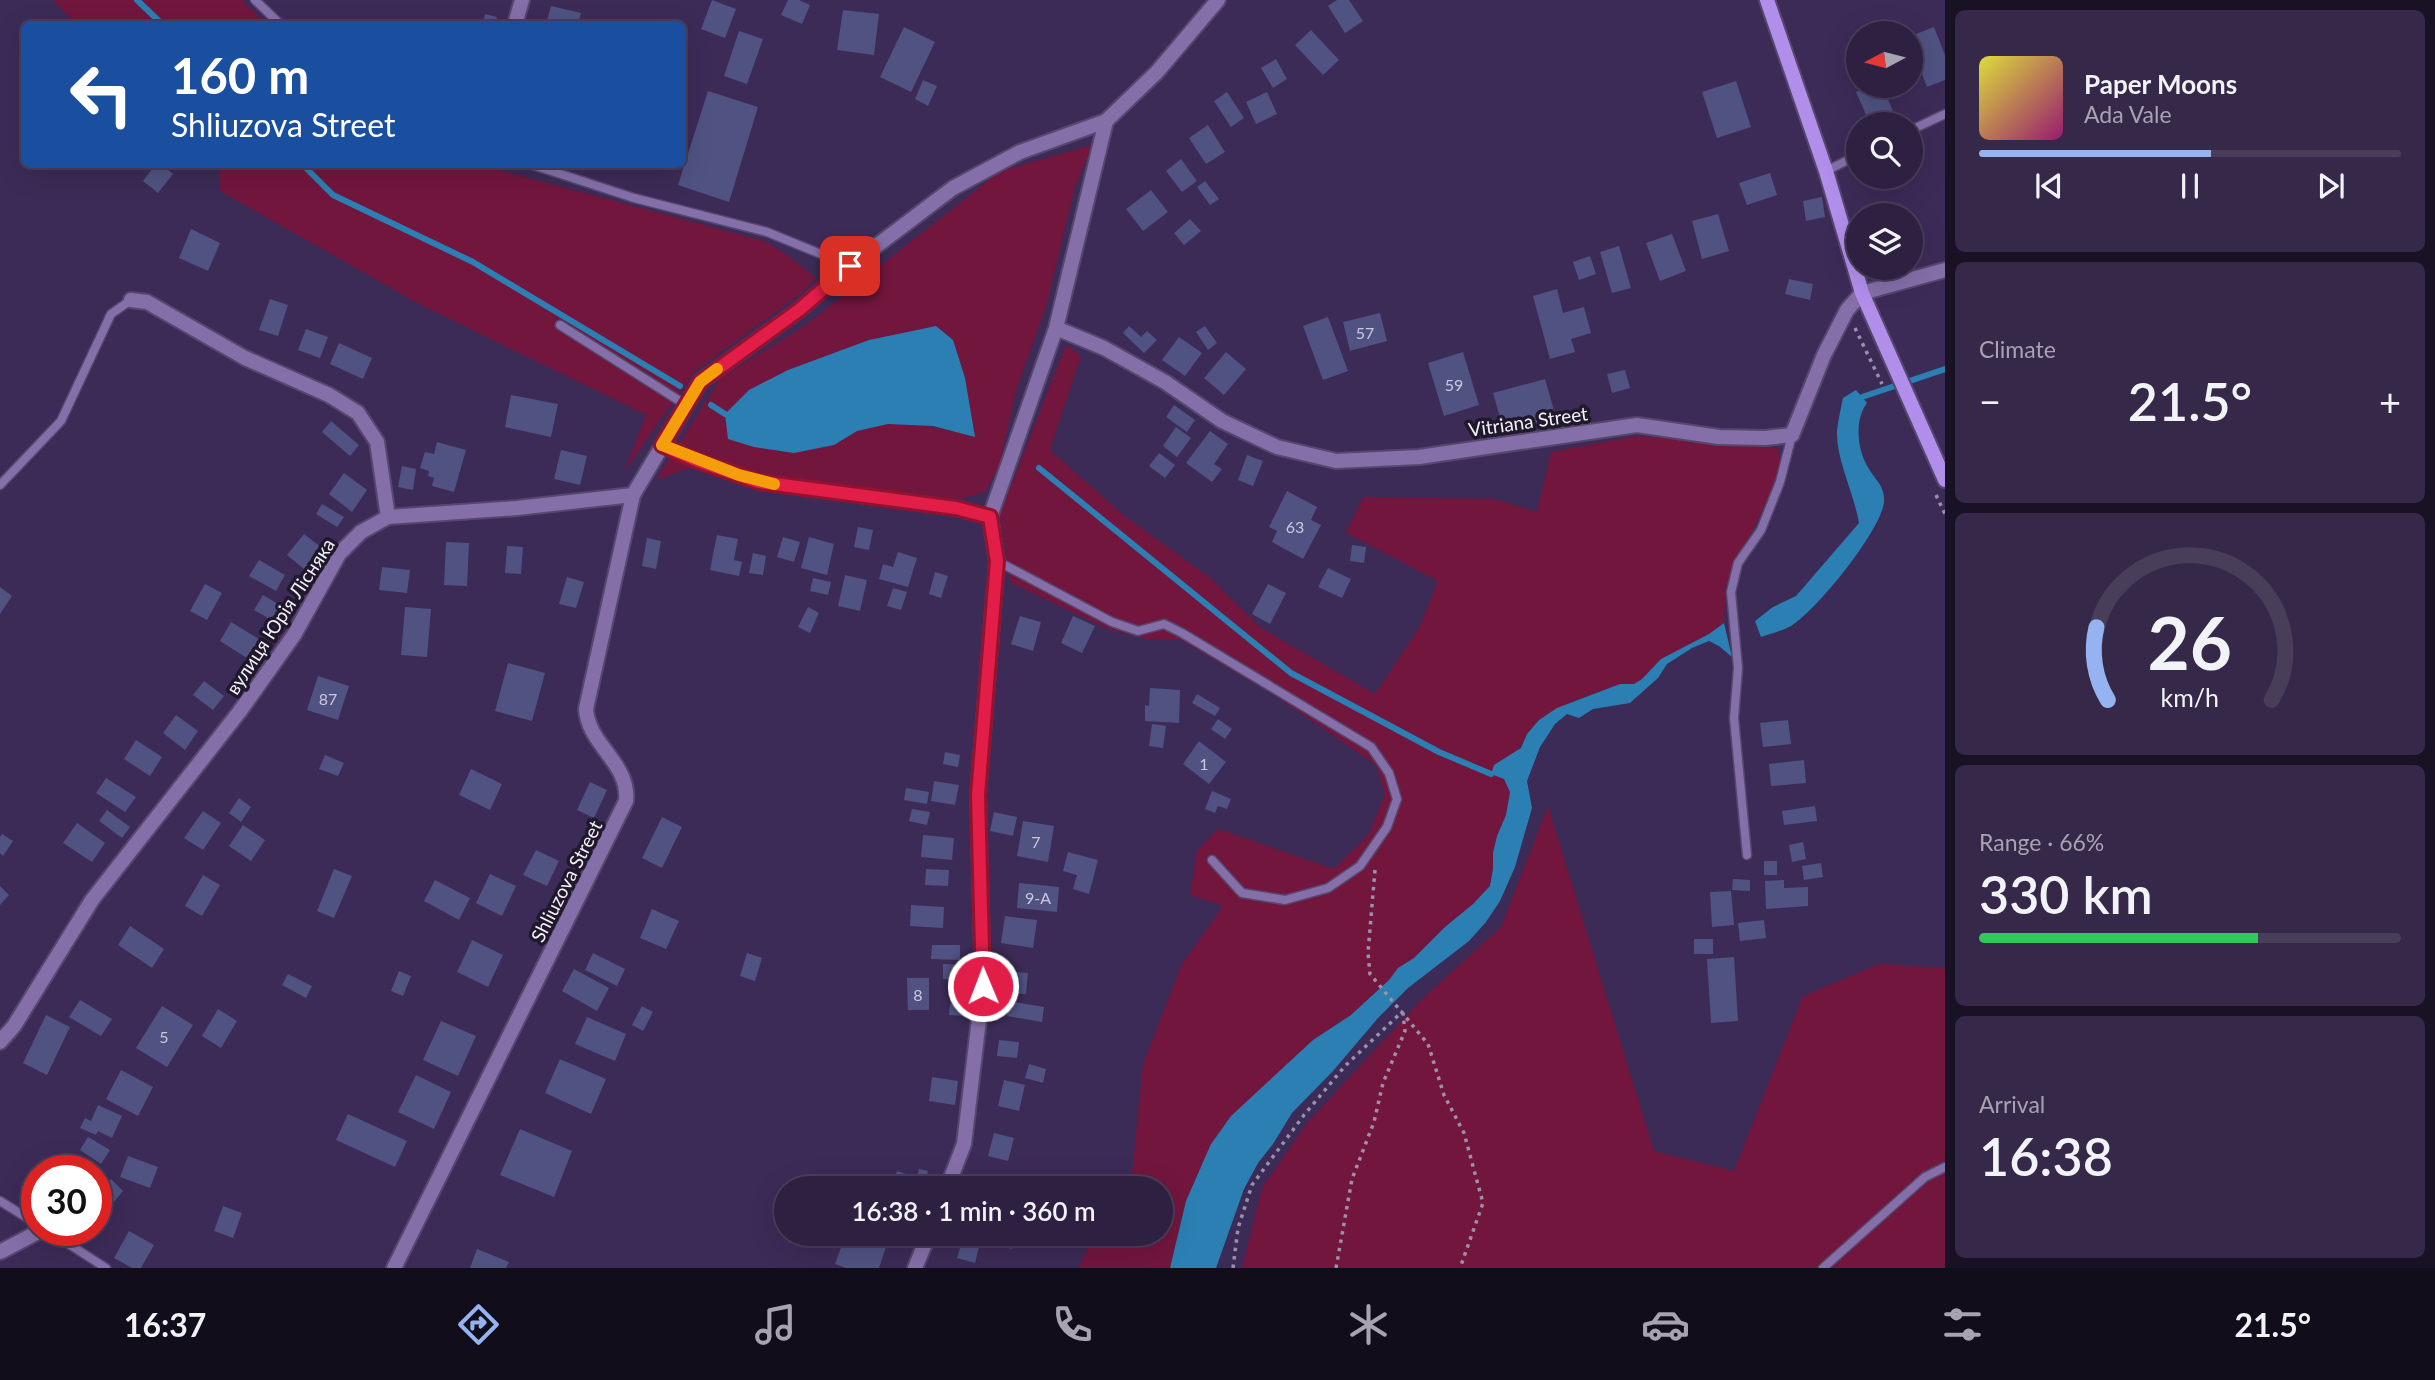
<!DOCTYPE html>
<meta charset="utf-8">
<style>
:root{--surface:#2d2041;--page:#352848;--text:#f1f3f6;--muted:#a7a3b1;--line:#483e5a;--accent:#95b2f1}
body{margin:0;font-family:Lato,sans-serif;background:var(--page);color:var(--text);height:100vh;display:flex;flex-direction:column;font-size:26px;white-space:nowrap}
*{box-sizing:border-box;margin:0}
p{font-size:23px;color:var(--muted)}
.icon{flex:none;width:38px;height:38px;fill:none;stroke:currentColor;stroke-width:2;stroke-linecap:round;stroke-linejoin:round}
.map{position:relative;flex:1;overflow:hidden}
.panel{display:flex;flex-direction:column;gap:10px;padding:10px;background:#191224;width:490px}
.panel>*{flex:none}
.banner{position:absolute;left:21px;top:21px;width:665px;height:147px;border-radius:10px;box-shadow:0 7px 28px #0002,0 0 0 2px var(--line);background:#1a4fa0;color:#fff;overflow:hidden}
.needle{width:46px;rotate:263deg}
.tools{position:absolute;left:1846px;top:21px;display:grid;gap:14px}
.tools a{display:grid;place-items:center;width:77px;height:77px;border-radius:50%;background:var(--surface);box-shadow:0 7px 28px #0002,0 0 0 2px var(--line);font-size:35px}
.speed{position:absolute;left:21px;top:1155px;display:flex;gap:14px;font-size:35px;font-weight:700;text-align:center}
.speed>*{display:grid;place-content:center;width:91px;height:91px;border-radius:50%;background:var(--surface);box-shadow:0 7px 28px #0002,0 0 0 2px var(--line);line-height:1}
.speed .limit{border:10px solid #d22;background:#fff;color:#111}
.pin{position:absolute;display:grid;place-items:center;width:60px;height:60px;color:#fff;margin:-30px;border-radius:14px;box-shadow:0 4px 10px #0006}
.me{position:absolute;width:77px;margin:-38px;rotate:359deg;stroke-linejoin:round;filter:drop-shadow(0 0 5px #0008)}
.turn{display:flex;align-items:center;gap:24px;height:147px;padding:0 35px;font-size:32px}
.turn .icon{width:91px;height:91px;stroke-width:2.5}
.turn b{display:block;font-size:49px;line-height:60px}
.big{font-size:52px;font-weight:600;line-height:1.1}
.panel .tile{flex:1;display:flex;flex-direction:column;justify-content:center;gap:10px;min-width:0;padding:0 24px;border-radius:10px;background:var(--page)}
.panel .dial{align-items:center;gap:0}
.dial svg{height:182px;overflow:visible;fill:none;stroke:var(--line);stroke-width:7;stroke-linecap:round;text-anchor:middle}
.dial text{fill:var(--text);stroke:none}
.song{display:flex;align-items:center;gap:21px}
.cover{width:84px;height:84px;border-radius:10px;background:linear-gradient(135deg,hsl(60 70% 55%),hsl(320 70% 35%))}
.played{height:7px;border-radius:4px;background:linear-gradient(90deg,var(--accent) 55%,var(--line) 55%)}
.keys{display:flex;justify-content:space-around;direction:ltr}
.heat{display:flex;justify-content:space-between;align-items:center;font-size:38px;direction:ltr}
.charge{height:10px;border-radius:5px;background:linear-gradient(90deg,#34c759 66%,var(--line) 0)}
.trip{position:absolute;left:774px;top:1176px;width:399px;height:70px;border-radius:35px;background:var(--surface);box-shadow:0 7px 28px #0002,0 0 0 2px var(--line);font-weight:600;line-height:70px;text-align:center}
.dock{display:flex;height:112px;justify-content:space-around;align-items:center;background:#120d1a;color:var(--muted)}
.dock .icon{width:49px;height:49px}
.dock .on{color:var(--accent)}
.dock b{font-size:32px;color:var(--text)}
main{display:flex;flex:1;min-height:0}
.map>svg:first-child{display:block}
</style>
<main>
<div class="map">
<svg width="1945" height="1268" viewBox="0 0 1945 1268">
<rect width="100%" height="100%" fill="#3c2b57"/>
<!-- green -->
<path fill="#72163d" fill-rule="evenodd" d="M53 0H242L266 24H76Z
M1092 145 1074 190 1047 303 1017 388 999 466 985 492 960 499 906 492 851 490 783 478 692 467 656 480 721 378 807 324 1000 171ZM936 326 953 340 965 378 974 437C937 427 896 417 858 430 850 433 842 440 834 445L749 390 788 370 869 340Z
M220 165H480L764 241 786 254 816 278 803 292 694 372 624 472 646 415 419 304 220 191Z
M1066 345 1081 356 1050 450 1122 514 1209 577 1261 628 1375 694 1419 628 1438 581 1346 533 1363 497 1494 499 1537 512 1551 452 1636 436 1750 443 1779 449V470L1768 499 1726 585 1724 623 1709 634 1661 659 1642 679 1634 684H1620L1575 700 1539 720 1527 734 1504 779 1510 791 1506 815 1497 836 1493 853V869L1490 886 1473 904 1445 927 1414 958 1398 968 1389 980 1351 1015 1313 1040 1261 1090 1197 1175 1186 1201 1170 1268H1078L1095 1234H1160V1188H1123L1132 1173 1143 1064 1182 964 1223 906 1190 895 1197 851 1218 829 1334 869 1369 834 1385 794 1376 765 1274 695 1181 640 1146 639 1108 629 1011 583 1000 514Z
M1548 806 1654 1151 1734 1171 1803 996 1879 964 1945 968V1268H1242L1262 1188 1307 1123 1422 999 1501 927Z"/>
<!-- water -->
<path fill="#2c7fb3" d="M936 326 953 340 965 378 975 437 933 426 888 424 857 431 834 445 794 453 754 447 728 439 725 414 749 390 788 370 869 340Z
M1856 390 1867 403C1854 420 1857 451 1869 469 1876 481 1885 486 1884 502 1881 531 1816 611 1791 626 1782 631 1770 634 1761 637L1755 621 1773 607 1796 596 1859 523C1854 493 1836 460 1837 431 1838 420 1841 408 1843 398Z
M1724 623 1732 657 1719 646 1709 641 1692 648 1667 664 1658 678 1630 703 1593 709 1579 718 1567 714 1555 724 1540 747 1527 781 1532 808 1515 867 1500 901 1486 922 1469 941 1408 988 1378 1018 1333 1071 1292 1113 1273 1144 1258 1163 1244 1189 1216 1268H1170L1186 1201 1211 1144 1231 1116 1313 1040 1351 1015 1389 980 1398 968 1414 958 1445 927 1473 904 1490 886 1493 869V853L1497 836 1506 815 1510 792 1504 779 1491 774 1494 765 1521 748 1527 734 1539 720 1557 708 1620 684H1634L1642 679 1661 659 1709 634Z"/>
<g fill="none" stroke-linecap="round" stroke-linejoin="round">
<!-- stream -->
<path stroke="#2c7fb3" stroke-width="6" d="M137 0 162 24
M302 164 333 195 473 262 680 386
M1862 397 1945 369
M711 405 725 414
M1039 468 1291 673 1439 752 1491 774"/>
</g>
<!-- building -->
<path fill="#505282" d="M712 0 736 9 725 38 701 29Z
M788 0H799L810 5 802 24 781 15Z
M1337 0H1349L1363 21 1345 33 1328 6Z
M551 6 581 13 578 24H546Z
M843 10 879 14 874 55 837 50Z
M485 14 497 17 495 24H483Z
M904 27 935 42 911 92 880 77Z
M1934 27 1945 55V80L1927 87 1911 46V36Z
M1311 30 1339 60 1323 75 1295 45Z
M739 31 763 39 747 84 724 76Z
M1276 59 1287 79 1273 88 1261 68Z
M923 80 937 86 928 106 915 99Z
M1736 81 1751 127 1717 138 1702 92Z
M1870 86H1882L1896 118 1883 124H1870L1856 92Z
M708 91 758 107 729 202 678 185Z
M1227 92 1244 118 1231 127 1214 101Z
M1267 92 1277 114 1256 124 1246 102Z
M1208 125 1225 152 1206 164 1189 138Z
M1181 159 1197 181 1182 192 1166 171Z
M156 164H161L173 174 158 193 143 181Z
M1770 173 1777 195 1747 205 1739 183Z
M1205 181 1219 199 1210 205 1197 187Z
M1151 190 1168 212 1143 231 1126 209Z
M1822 197 1825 217 1806 221 1803 201Z
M1718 214 1729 251 1702 259 1692 221Z
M1190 219 1201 231 1184 245 1174 233Z
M191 229 220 243 208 271 179 258Z
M1672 234 1686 271 1660 281 1646 243Z
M1619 246 1631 288 1612 293 1600 252Z
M1590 256 1596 274 1579 280 1573 262Z
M1789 279 1813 284 1810 300 1785 294Z
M1557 289 1563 313 1584 307 1591 333 1571 339 1575 352 1550 359 1533 296Z
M270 299 288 305 278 336 259 330Z
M1380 313 1387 341 1350 351 1343 322Z
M1328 317 1348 371 1323 380 1303 326Z
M1129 326 1141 337 1147 331 1157 340 1144 353 1123 333Z
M1205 326 1217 343 1208 350 1196 332Z
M306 329 328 337 320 358 298 350Z
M1179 337 1202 353 1185 376 1162 360Z
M339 343 372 358 363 379 330 364Z
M1226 352 1246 369 1224 395 1204 378Z
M1463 352 1479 405 1444 416 1428 363Z
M1625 370 1630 388 1612 393 1607 374Z
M1545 379 1557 421 1505 435 1493 393Z
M511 395 558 404 551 437 505 427Z
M1174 405 1195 420 1187 432 1166 417Z
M331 421 359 445 350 456 322 432Z
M1176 427 1191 438 1177 457 1163 446Z
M1210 431 1228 444 1214 464 1222 469 1212 482 1186 463Z
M437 442 466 450 454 492 432 486 434 478 428 476 429 471 420 468 425 452 434 454Z
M561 450 587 456 580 485 554 479Z
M1159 453 1175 465 1165 478 1149 466Z
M1247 455 1263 461 1253 486 1238 480Z
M402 466 416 469 413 490 398 487Z
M344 473 367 490 352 512 329 494Z
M1287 491 1317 507 1311 520 1321 525 1303 559 1272 542 1277 531 1269 527Z
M322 504 344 517 337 527 316 514Z
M858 527 873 530 869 550 854 547Z
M304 534 327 552 310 574 287 555Z
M717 535 738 539 734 560 742 562 739 576 710 570Z
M783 537 800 542 794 562 777 557Z
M809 537 834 544 827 575 801 568Z
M647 538 661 541 656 569 642 566Z
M446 542 469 543 467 586 444 585Z
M1352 545 1366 547 1364 563 1350 561Z
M507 546 523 547 521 574 505 573Z
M898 552 917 558 908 587 879 579 883 564 893 567Z
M753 553 766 556 763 575 749 573Z
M259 560 285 575 276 591 249 576Z
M382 567 410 570 407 593 379 590Z
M1328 568 1351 579 1342 598 1318 587Z
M935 572 948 576 941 598 929 594Z
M845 575 867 580 860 611 838 606Z
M567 577 584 582 576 608 559 604Z
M813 578 831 582 828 595 810 591Z
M205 584 222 593 207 620 190 611Z
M1268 584 1286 593 1270 624 1252 614Z
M0 587 12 596 0 614Z
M893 588 907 592 901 610 887 606Z
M263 595 285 608 277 623 254 610Z
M405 607 431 609 427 657 401 655Z
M808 607 819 613 810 633 798 627Z
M1020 616 1041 622 1033 651 1011 644Z
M1073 616 1095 626 1082 653 1061 643Z
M231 622 262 641 250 660 220 641Z
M508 663 545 673 532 721 495 711Z
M318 676 349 686 338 720 307 710Z
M204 681 224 696 213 710 193 695Z
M1150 688 1180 690 1179 723 1145 721V705L1149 706Z
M1197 694 1220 708 1215 716 1192 703Z
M176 715 198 731 185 750 163 733Z
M1218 719 1232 729 1225 739 1211 729Z
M1788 720 1791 744 1763 747 1760 723Z
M1152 724 1166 726 1163 748 1149 746Z
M136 740 162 757 150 776 124 759Z
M1199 741 1226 762 1209 784 1183 764Z
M945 752 960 755 958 767 943 764Z
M325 755 344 763 338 776 319 769Z
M1804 760 1806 783 1771 786 1769 764Z
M471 769 502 784 490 810 459 795Z
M106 778 136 797 125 812 96 793Z
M934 781 959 785 955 805 931 801Z
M590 782 607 790 594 818 577 810Z
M906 788 929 792 927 804 904 800Z
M1212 791 1231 799 1227 809 1218 806 1215 813 1205 809Z
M239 798 251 807 241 822 229 813Z
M1815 806 1817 821 1784 825 1782 811Z
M912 809 930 812 927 825 909 821Z
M107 810 130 827 122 838 99 821Z
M203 811 221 823 203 850 184 838Z
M994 812 1017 817 1013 836 990 831Z
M662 817 682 827 662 868 642 858Z
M1023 821 1054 826 1048 862 1017 856Z
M77 823 105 843 92 862 63 843Z
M243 825 265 840 251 861 229 846Z
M2 834 13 841 3 856 0 853V837Z
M923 835 954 838 952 860 921 857Z
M1803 842 1806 859 1792 862 1789 845Z
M536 850 559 861 547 886 523 875Z
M1068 852 1098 860 1089 894 1073 889 1077 875 1063 871Z
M1764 861H1777V875H1764Z
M1821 863 1823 877 1804 880 1802 866Z
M334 869 352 876 334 918 317 911Z
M926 869 949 870 948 886 925 885Z
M490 874 516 886 502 916 476 903Z
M203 875 220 885 202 916 185 906Z
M1733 879 1750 880V891L1732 890Z
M435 880 470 898 459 920 424 901Z
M1784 880V888L1808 887V906L1766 909 1765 881Z
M1019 883 1059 887 1057 912 1017 908Z
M0 886 9 895 0 905Z
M1731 891 1734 925 1712 927 1710 892Z
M911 905 944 907 943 928 910 926Z
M652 909 679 921 666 949 640 938Z
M1005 916 1037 920 1033 948 1001 943Z
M1764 920 1766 938 1740 941 1738 923Z
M130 926 164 949 152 968 118 945Z
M1694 939H1713V954H1694Z
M472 940 503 955 488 987 457 972Z
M932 945H960V960L931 959Z
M593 953 625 969 617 986 585 970Z
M747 953 762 958 755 981 740 976Z
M1734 957 1738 1021 1711 1023 1707 959Z
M943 964 965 965 964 980 943 979Z
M574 969 609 988 597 1011 562 991Z
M399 971 411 976 403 996 391 991Z
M1001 971 1028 973 1026 994 999 993Z
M288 974 312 986 306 998 282 985Z
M907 978H929V1010H908Z
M80 1000 112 1019 101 1036 69 1017Z
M1009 1001 1044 1007 1042 1022 1007 1016Z
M950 1003 966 1004V1016L949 1015Z
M162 1006 193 1025 167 1067 136 1048Z
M642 1006 653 1012 643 1031 632 1025Z
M218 1009 237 1021 221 1048 202 1036Z
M46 1015 70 1027 47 1075 23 1063Z
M587 1017 626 1034 615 1061 575 1044Z
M441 1021 476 1036 458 1076 423 1060Z
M999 1040 1019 1042 1017 1058 997 1056Z
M560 1059 606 1079 591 1114 545 1093Z
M1029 1064 1046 1069 1043 1083 1025 1078Z
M121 1070 153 1087 138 1116 106 1099Z
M416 1075 451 1092 434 1129 398 1112Z
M932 1077 958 1081 955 1105 929 1101Z
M1004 1080 1025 1085 1019 1111 998 1106Z
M98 1105 122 1116 112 1138 98 1131 96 1135 80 1128 85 1118 91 1121Z
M348 1114 407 1141 395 1167 336 1140Z
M520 1129 572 1151 554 1197 500 1175Z
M994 1133 1014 1138 1008 1161 988 1156Z
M88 1137 110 1150 101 1164 80 1150Z
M128 1156 158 1167 150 1188 120 1177Z
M919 1169 928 1171 923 1188H891L897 1171 917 1178Z
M994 1176 1012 1181 1010 1188H991Z
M111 1179 123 1191 113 1203 100 1191Z
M223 1206 242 1213 233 1238 214 1231Z
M129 1231 154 1245 141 1268H132L114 1258Z
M846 1234 886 1247 879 1268H846L835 1264Z
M999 1234H1018L1012 1249 996 1243Z
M963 1238 980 1243 975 1263 957 1258Z
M477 1249 509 1262 506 1268H470Z"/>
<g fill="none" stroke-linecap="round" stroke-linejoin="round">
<defs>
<path id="lane" d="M255 0 280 24
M1911 130 1945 114
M530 164 634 198 767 232 850 266
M1826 171 1858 155
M560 325 686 405
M662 445 698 461 759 482 956 508 990 517
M0 485 61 421 111 314 131 300
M997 561 1112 622 1138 631 1164 624 1182 633 1371 747 1389 773 1397 799 1387 827 1360 866 1328 888 1285 900 1242 893 1212 860
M1747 855 1734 718 1738 668 1731 592 1738 563 1761 530 1780 482 1792 435
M0 1201 37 1224
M47 1230 106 1268
M1823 1268 1925 1177 1945 1167"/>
<path id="street" d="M515 24 522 0
M1056 328 1104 348 1165 382 1222 421 1277 447 1336 461 1419 457 1637 425 1719 437 1765 438 1792 435 1824 355 1847 310 1862 293 1945 270
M388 517 517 508 633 495
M0 1042 14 1026 92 900 240 711 294 635 339 554 361 532 388 517 377 442 358 413 329 395 245 358 147 302 131 300
M947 1188 964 1144 983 986 978 795 997 561 990 517 1056 328 1106 121
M0 1252 42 1230
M394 1268 626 801C630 763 588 745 586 709L633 495 700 382 799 310 850 266 953 188 1020 152 1106 121 1157 72 1218 0
M915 1268 929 1234"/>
<path id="secondary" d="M1767 0 1826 171 1862 293 1945 480"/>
</defs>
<!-- lane casing -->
<use href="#lane" stroke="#56476e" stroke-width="11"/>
<!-- street casing -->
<use href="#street" stroke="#56476e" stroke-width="18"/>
<!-- secondary casing -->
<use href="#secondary" stroke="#56476e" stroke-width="18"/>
<!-- path -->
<path stroke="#9b91ac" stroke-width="3.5" stroke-dasharray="3.5 5" stroke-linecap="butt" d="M1855 328 1882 384
M1936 495 1945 514
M1375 870 1368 953 1370 974 1428 1044 1444 1095 1464 1133 1483 1203 1460 1268
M1233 1268 1238 1228 1252 1185 1304 1115 1345 1066 1403 1011
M1336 1268 1352 1179 1374 1122 1383 1083 1405 1031 1403 1013"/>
<!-- lane -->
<use href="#lane" stroke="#856fa9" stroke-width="8"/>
<!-- street -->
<use href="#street" stroke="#856fa9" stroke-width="14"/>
<!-- secondary -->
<use href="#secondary" stroke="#b28eeb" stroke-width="14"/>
</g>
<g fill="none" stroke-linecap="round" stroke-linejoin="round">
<defs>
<path id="route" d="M850 266 799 310 700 382 662 445 698 461 759 482 956 508 990 517 997 561 978 795 983 986"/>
</defs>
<!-- route casing -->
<use href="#route" stroke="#92132f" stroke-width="18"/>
<!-- route -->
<use href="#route" stroke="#e11d48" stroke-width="12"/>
<!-- slow -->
<path stroke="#f59e0b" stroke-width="12" d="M717 369 700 382 662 445 739 475 774 484"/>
</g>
<g text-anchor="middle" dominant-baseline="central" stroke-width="7" stroke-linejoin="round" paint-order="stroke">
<!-- number labels -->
<g font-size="16" fill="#cbc8dd">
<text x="1365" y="332">57</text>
<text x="1454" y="384">59</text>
<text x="1295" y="526">63</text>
<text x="328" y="698">87</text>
<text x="1204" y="763">1</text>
<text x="1036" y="841">7</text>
<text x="1038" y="897">9-А</text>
<text x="918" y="994">8</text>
<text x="164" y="1036">5</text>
</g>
<!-- street labels -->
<g font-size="19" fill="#f4f0fb" stroke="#20192c">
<text transform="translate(1528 421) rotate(-8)">Vitriana Street</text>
<text transform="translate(280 616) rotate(-57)">вулиця Юрія Лісняка</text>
<text transform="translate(566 881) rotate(-63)">Shliuzova Street</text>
</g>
</g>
</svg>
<div class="tools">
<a><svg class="needle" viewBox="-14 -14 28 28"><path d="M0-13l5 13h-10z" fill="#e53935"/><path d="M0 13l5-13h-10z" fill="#a7a3b1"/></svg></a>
<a><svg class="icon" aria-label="search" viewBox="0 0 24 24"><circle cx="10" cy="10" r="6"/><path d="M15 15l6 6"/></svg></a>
<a><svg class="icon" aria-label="layers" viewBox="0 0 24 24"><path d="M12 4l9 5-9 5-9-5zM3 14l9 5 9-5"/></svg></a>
</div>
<div class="speed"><div class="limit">30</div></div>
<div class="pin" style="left:850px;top:266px;background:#d93025"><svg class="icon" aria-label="arrive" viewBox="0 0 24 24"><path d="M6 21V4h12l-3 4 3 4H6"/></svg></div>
<svg class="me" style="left:983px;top:986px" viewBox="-20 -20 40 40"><circle r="17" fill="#e11d48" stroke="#fff" stroke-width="3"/><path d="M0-11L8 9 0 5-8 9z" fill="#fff"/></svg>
<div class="trip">16:38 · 1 min · 360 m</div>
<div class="banner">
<div class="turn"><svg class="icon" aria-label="left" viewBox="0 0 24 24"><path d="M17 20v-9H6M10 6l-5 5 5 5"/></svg><div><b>160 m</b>Shliuzova Street</div></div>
</div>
</div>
<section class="panel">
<div class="tile">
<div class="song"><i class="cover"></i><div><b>Paper Moons</b><p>Ada Vale</p></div></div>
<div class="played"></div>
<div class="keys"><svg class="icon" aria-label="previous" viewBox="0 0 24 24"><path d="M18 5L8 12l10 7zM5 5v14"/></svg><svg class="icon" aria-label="pause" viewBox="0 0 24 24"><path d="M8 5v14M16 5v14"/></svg><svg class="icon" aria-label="next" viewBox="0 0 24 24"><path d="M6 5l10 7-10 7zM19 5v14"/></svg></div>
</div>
<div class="tile"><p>Climate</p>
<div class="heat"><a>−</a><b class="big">21.5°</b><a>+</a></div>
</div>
<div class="tile dial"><svg viewBox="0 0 100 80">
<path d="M14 69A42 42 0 1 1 86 69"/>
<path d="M14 69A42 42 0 0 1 9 37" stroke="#95b2f1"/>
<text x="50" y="56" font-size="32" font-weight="700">26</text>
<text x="50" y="72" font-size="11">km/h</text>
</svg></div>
<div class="tile"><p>Range · 66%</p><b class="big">330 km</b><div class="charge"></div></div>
<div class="tile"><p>Arrival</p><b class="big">16:38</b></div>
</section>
</main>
<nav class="dock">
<b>16:37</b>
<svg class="icon on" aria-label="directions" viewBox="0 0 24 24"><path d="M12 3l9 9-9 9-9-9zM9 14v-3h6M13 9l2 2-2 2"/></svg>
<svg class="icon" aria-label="music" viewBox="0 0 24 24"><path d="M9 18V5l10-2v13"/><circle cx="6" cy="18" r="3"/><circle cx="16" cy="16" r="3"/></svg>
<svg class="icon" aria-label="phone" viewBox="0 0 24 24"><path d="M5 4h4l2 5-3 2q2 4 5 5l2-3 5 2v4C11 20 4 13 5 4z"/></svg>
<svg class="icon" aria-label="climate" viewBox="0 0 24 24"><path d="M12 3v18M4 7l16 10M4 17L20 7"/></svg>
<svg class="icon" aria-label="car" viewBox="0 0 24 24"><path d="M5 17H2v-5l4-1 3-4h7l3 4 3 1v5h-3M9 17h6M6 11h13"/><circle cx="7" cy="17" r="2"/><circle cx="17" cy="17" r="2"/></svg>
<svg class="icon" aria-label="filters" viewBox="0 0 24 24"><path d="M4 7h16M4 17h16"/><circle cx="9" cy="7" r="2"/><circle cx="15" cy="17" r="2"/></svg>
<b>21.5°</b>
</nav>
